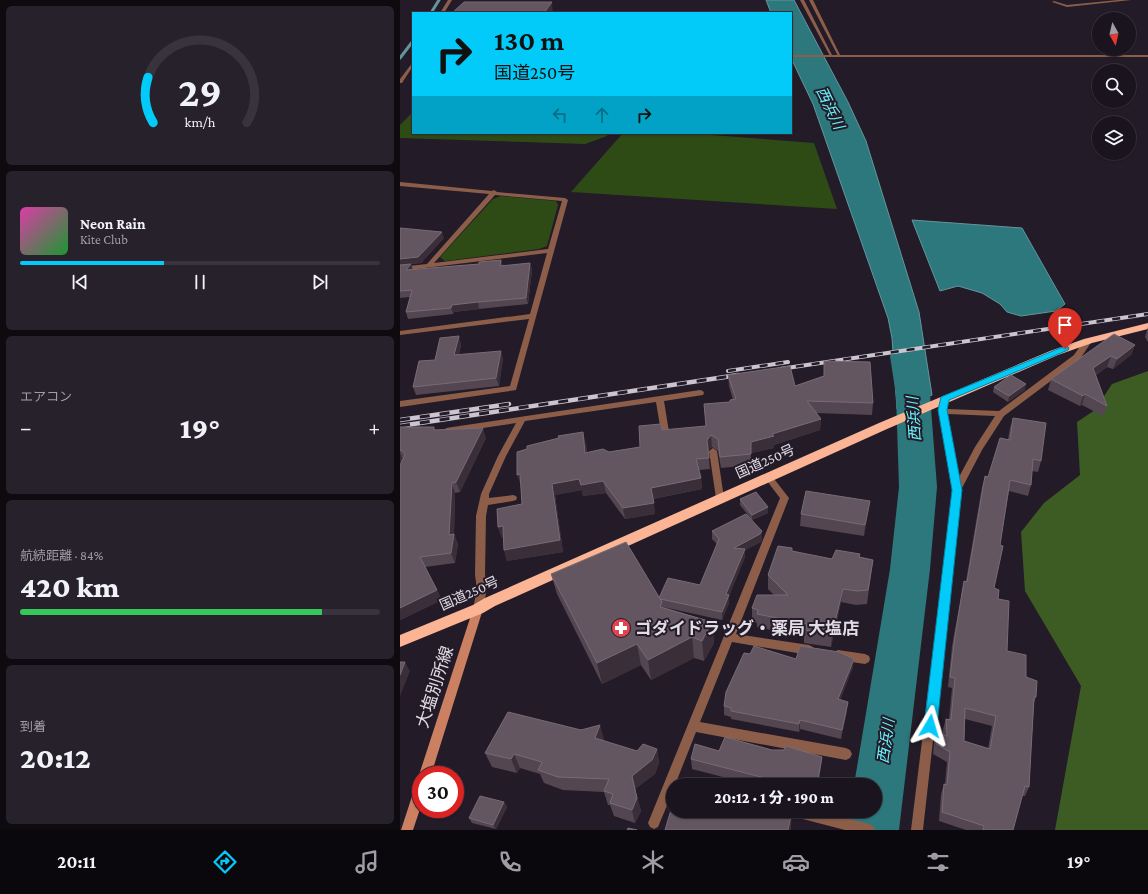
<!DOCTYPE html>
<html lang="ja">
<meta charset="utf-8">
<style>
:root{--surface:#1a141e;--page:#27212b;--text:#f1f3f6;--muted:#9f9ea4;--line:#38333c;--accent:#03cbf9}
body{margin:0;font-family:"Crimson Pro","Noto Sans JP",serif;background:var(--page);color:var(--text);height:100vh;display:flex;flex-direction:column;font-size:15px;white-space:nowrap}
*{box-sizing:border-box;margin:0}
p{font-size:13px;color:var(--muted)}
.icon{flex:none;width:22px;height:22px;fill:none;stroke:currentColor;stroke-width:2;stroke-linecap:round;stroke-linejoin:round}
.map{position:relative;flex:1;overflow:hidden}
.side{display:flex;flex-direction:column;gap:6px;padding:6px;background:#0e0b10;width:400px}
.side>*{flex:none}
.hud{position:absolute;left:12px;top:12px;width:380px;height:122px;border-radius:0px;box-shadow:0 1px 3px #0004,0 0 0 1px var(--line);background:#03cbf9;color:#111;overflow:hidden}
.needle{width:26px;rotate:172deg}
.buttons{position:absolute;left:692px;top:12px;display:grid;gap:8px}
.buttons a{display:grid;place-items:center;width:44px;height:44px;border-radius:50%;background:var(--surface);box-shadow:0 1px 3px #0004,0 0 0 1px var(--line);font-size:20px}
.speed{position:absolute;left:12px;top:766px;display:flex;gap:8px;font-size:20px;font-weight:700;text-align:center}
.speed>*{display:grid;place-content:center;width:52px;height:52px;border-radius:50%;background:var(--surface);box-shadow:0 1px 3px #0004,0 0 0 1px var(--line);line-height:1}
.speed .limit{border:6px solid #d22;background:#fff;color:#111}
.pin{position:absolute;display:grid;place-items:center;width:34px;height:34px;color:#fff;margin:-41px -17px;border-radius:50% 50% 50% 0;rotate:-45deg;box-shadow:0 0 4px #0007}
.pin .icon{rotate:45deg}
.me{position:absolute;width:44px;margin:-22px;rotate:7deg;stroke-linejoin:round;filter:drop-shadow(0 0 3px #0008)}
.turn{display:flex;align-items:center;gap:14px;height:84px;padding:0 16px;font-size:18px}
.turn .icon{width:52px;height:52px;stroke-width:2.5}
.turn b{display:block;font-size:28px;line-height:34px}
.lanes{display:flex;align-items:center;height:38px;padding:0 16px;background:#0003;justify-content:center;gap:20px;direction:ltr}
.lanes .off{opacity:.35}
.big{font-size:30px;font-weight:800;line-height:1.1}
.side .widget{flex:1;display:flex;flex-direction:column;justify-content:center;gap:6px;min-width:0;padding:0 14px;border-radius:6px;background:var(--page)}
.side .dial{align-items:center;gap:0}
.dial svg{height:104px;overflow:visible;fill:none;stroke:var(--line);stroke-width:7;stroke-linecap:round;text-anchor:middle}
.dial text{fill:var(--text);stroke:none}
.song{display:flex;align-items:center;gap:12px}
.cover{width:48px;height:48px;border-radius:6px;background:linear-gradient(135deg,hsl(320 70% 55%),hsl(130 70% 35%))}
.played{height:4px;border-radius:2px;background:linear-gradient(90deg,var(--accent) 40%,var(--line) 40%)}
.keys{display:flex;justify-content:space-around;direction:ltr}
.heat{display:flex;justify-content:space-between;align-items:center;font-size:22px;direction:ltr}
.charge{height:6px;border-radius:3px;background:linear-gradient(90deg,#34c759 84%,var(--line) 0)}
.trip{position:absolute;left:266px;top:778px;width:216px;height:40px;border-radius:20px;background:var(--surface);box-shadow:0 1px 3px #0004,0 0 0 1px var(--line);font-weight:800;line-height:40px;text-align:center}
.menu{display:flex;height:64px;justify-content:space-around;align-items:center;background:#0a080c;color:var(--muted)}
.menu .icon{width:28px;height:28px}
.menu .on{color:var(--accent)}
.menu b{font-size:18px;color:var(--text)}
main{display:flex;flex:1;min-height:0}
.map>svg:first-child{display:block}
</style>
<main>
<section class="side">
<div class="widget dial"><svg viewBox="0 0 100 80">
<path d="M14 69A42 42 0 1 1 86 69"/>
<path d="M14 69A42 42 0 0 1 10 34" stroke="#03cbf9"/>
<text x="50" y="56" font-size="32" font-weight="700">29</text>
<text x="50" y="72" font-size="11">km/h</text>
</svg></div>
<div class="widget">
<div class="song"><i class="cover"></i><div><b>Neon Rain</b><p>Kite Club</p></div></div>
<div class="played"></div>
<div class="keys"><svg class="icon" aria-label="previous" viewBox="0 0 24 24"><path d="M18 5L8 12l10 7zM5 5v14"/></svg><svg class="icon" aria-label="pause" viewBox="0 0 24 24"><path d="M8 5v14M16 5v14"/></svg><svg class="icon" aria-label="next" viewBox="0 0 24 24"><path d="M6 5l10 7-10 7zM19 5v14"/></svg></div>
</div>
<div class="widget"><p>エアコン</p>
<div class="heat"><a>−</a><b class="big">19°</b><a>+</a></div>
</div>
<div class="widget"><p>航続距離 · 84%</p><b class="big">420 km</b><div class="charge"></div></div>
<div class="widget"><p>到着</p><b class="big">20:12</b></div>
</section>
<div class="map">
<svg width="748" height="830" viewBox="0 0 748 830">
<rect width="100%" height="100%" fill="#231b28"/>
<!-- green -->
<path fill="#2f4b15" d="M13 112V133H208L207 136 185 144 0 138V125Z
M223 133H285L414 143 437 209 171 192Z
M101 196 156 201 158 205 147 246 139 249 45 261 40 257 93 199Z"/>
<!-- forest -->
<path fill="#3d5c23" d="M748 371V830H655L681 686 625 591 621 532 644 503 680 475 677 422 695 410 712 384Z"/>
<!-- water -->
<path fill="#2d787d" stroke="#63969c" d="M366 0H394L448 102 466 141 519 312 532 395 497 409 492 338 488 318 413 104 391 58V13H371Z
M512 220 622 228 665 304 656 311 621 316 607 312 600 304 582 293 558 286 540 291Z"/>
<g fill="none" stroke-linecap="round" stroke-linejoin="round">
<!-- stream -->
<path stroke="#63969c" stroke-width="3" d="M31 13 39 0
M0 58 13 41"/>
<!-- river -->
<path fill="#2d787d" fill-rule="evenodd" d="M506 346 517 349 522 356 530 395 537 487 530 569 499 830H447L450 811H475V785H454L490 569 499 487 496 395 490 356 495 349Z"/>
<!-- service -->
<path fill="#8c5e4a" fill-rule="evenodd" d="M400 0H404L433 57 430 56Z
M718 0H731L667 7 652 2 654 1 667 5Z"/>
<!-- minor -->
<path fill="#8c5e4a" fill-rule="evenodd" d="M48 0H52L44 13H40Z
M409 0H413L441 57 438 56Z
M0 182 92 191 94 190 97 192 165 198 168 200 116 390 0 407V401L110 386 129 319 0 335V331L130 314 147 253 0 271V267L27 264 89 194 0 186ZM95 195 162 201 148 249 34 263Z
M685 339H691L692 341 680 359 604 416 582 450 561 490 523 830H511L553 490 539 411 542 397H548L549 399 547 409 599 411 674 355ZM548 414 595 416 575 447 559 477Z
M300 390 303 391 304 393 303 395 264 401 269 432 265 435 261 432 256 402 125 421 106 456 89 494V498L113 495 116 496 117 498 116 500 113 501 88 505 86 516 85 575 87 589 82 612 78 613 74 612 73 609 77 589 75 575 76 516 81 494 98 456 116 423 49 433 45 430 46 428Z
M313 448 317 451 324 498 323 500H317L316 498 309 451Z
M368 474 371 475 389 498 336 634 409 645 413 647 414 650 413 653 409 655 332 642 300 722 446 748 450 750 452 754 450 758 446 760 296 732 275 785H273V791L258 827 254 829 250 827 248 823 380 498 364 477 365 475Z
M438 650 465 654 469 656 470 659 469 662 465 664 438 660 434 658 433 655 434 652Z
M389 811H419L469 824 473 826 475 830H445L395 817 391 815Z"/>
<!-- tertiary -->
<path fill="#8c5e4a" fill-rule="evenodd" d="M391 55H748V57H391Z
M13 62V66L2 83H0V79Z"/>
<!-- secondary -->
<path fill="#cb8161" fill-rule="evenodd" d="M78 605 82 606 83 609 31 775H21V779L19 775 73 609 74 606Z
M21 781V806L13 830H1L15 787 17 783Z"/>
<!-- trunk -->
<path fill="#fbb494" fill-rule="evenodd" d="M748 323V329L692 343 658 355 487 429 95 606 83 613 0 647V635L73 605 85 598 479 423 650 351 684 339Z"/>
<defs>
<path id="rail-far1" d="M380 369 748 314
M328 371 388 362"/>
<path id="rail" d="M0 420 109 404
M0 426 338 375"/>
</defs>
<!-- rail-far1 casing -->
<use href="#rail-far1" stroke="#cac5cf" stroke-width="4"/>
<!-- rail casing -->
<use href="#rail" stroke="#cac5cf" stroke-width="4.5"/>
<!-- rail-far1 -->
<use href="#rail-far1" stroke="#231b28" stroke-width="2.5" stroke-dasharray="8" stroke-linecap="butt"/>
<!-- rail -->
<use href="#rail" stroke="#231b28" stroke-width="3" stroke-dasharray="10" stroke-linecap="butt"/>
</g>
<!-- wall -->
<path fill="#544650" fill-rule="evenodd" d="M0 228 44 238 21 263 11 264 13 270 79 264 101 260 103 266 130 263 132 270 128 304 79 309 54 312 53 314 8 319 6 312 10 297 0 298Z
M748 327V342L745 337Z
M61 344 59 355 103 358 99 386 16 395 13 387 35 360Z
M735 345 731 355 713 369 707 367 696 375 707 406 703 416 682 405 680 406 648 390 651 379Z
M424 361 473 403 472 415 416 413 421 419 420 430 374 445V448L351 453V465L321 468 318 451 312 447 308 450 310 469 299 470 301 478 302 489 253 499 255 514 225 519 206 493 183 496 182 490 155 495 163 552 107 561 104 550 103 538H102L98 527 186 443 187 453 209 452 240 447 262 430 306 426 304 404 330 402 333 400 329 386 328 375 395 386 424 376Z
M594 387 625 390 608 402 593 392Z
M613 418 641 461 638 472 632 471 631 485 628 496 609 491 600 545 594 588 598 599 607 651 626 677 636 697 634 703 629 787 625 796H622L613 830H566L539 821 541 794 544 784H545L547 762 533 754 534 743 537 733 543 735V729L546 719H549L552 688 548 687 552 646 562 592 564 581H566L582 487 585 476 588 477 608 439 610 428ZM565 719 592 726 588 749 564 741Z
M0 427 36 430 86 438 60 492 55 493 54 534 58 544 55 563 25 567 42 600 0 620 2 460 0 462Z
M340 499 368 507V513L352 520 340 505Z
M470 501 468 513 464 536 400 526 401 514Z
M312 531H362V539L361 542 345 550V557L329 596V603L322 620 263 607 312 622 314 643 304 661 294 658 251 680 241 665 202 684 157 594 151 574 259 598 300 585 317 544 312 539Z
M460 557 473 560 467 604 456 605 441 602 431 647 404 643V637L357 627V623L352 622V608L374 595 368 589V575L432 559Z
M350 654 396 659 453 667 440 700 447 711 441 739 400 729 399 732 331 719V717L324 715V706Z
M204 739 203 741 237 751 257 749 259 763 255 774 235 789 241 811 235 823 214 816 210 805H208L204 792 163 790 144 783 140 774 120 768 117 773 92 767 85 753Z
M372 750 422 757 421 766 418 785H354L292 769 291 759 319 751Z
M104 802 107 807 96 829 72 823 69 818Z"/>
<!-- shaded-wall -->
<path fill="#3a2e39" d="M152 2 153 13H144Z
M42 232 44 238 21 263 11 264 13 271 8 277 0 266V259Z
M101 260 103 266H100Z
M130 263 132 270 128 304 126 298Z
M78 302 79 309 54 312 53 314 51 308 52 305Z
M59 336 61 344 57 363 54 355Z
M735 345 731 355 713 369 717 359Z
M101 351 103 358 99 386 96 378Z
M711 356 707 367 690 378 693 368Z
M626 384 625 390 608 402 609 396Z
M685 394 682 405 680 406 683 396Z
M421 419 420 430 374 445V448L351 453V465V442L372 434Z
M83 428 86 438 60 492 56 482Z
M183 432 186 443 188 465 185 453Z
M311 435 312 447 308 451 307 440Z
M0 452 3 460 0 462Z
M120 474 121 486 117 475Z
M301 478 302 489 252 499 251 488Z
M179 479 182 490 155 495 163 552 107 561 104 550 152 484Z
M203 481 206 493 183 496 181 485Z
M52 483 55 493 54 534 58 544 55 563 51 553 49 535Z
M470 501 468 513 464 536 465 525Z
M254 503 255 514 225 519 223 508Z
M368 507V513L352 520V515Z
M103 526 107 537 102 538 98 527Z
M362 531V539L361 542 345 550V557L329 596V603L322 620V612L334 548Z
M443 589 441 602 431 647 432 634Z
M37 590 42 600 0 620V608Z
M312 622 314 643 304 661 302 641Z
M292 637 294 658 251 680 248 660Z
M237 644 241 665 202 684 197 663Z
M454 659 453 667 437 708 438 699Z
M5 662 10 671 0 696V675Z
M448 702 447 711 441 739 442 730Z
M400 720V729L399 732V724Z
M200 725 204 739 199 752 195 738Z
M257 749 259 763 255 774 235 789 241 811 235 823 232 810V776Z
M114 754 120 768 117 773 111 759Z
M422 757 421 766 418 785H417Z
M104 802 107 807 96 829 93 825Z
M392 811 391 830H388Z"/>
<!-- building -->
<path fill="#635660" stroke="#776b75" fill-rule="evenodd" d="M64 2H152L144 13H52Z
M0 228 42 232 18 257 0 259Z
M101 260 100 266 130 263 126 298 78 302 52 305 51 308 6 312 12 290 0 291V265L11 264 6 270 79 264V262Z
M714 334 735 345 717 359 711 356 693 368 707 406 685 394 683 396 651 379Z
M59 336 54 355 101 351 96 378 13 387 19 361 35 360 40 338Z
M424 361 470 362 473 403 407 401 421 419 372 434 374 436 351 442V454L320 457 318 439 311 435 307 440 309 458 296 459 301 478 251 488 254 503 223 508 203 481 181 485 179 479 152 484 160 540 104 550 103 526 98 527 97 509 122 504 120 474 117 475V452L127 449V446L159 438 158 436 183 432 185 453 203 449 209 452 240 447 239 426 261 424 262 430 306 426 304 404 330 402V400L336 399 328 375 390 366 395 386 424 376Z
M611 375 626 384 609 396 594 387Z
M613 418 646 423 641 461 633 459 631 485 610 480 600 545 603 546 594 588 599 590 598 599 609 601 607 651 626 655V677L637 681 636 697H634L629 787 625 786 613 830H583L584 826 542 812 544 784 547 785 550 752 536 744 537 733 547 736 546 719 551 720 555 678 550 677 555 636 564 581 567 582 585 476 588 477 600 438 610 440ZM565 708 596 716 590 749 564 741Z
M0 427H34V430L83 428 56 482 52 483 49 535 54 534 51 553 20 557 37 590 0 608V465L5 455 3 451 0 450Z
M406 491 470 501 465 525 401 514Z
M356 492 368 507 352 515 340 499Z
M346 514 362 531 360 534 334 548 345 549 326 594 329 595 322 612 260 599 259 598 268 578 300 585 319 539 312 531Z
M226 542 262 602 260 607 312 622 302 641 292 637 248 660 237 644 197 663 151 574Z
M378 546 392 548V551L432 559 436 550 460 554 459 557 473 560 468 590 457 591 443 589 432 634 405 630 407 624 357 614 358 610 352 608 357 595H388L368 575Z
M354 646 396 659 400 646 439 652 454 659 438 699 448 702 442 730 400 720 399 724 331 711V708L324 706 326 692 344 653 350 654Z
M0 662H5L0 675Z
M108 712 181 730 200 725 195 738 237 751 243 744 257 749 252 760 232 776 237 798 232 810 210 803 213 794 204 791 209 779 158 777 138 770 142 762 114 754 111 759 85 753Z
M325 737 372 750H384L386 746 422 757 417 785H392L291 759 295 744 319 751Z
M80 796 104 802 93 825 69 818Z
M273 803V811H392L388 830H265Z
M228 828 237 830H227Z"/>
<!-- route -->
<path fill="#03cbf9" stroke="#0284a2" d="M665 346 668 347 669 349 668 350 549 400 547 410 562 490 537 726 535 731 530 732 526 731 524 726 552 490 538 410 541 397Z"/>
<!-- icons -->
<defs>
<symbol id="pharmacy-disc" viewBox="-11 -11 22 22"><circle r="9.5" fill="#e0444e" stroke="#231b28"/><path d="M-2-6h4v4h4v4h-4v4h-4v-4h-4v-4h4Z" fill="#fff"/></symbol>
</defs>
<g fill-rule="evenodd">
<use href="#pharmacy-disc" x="210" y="617" width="22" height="22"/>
</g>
<g text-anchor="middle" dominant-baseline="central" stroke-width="4" stroke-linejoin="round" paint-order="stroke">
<!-- street labels -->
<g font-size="14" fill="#e1dce5" stroke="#231b28">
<text transform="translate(365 461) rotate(-24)">国道250号</text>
<text transform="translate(69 593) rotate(-24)">国道250号</text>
</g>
<!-- water labels -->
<g font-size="15" font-style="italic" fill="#68f5fd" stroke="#231b28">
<text transform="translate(430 108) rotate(64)">西浜川</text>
<text transform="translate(514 419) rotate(-94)">西浜川</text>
<text transform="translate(486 741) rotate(-82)">西浜川</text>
</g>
<!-- near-poi labels -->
<g font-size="17" font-weight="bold" fill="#e1dce5" stroke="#231b28" text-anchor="start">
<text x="235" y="628">ゴダイドラッグ・薬局 大塩店</text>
</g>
<!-- near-street labels -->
<g font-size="17" fill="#e1dce5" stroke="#231b28">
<text transform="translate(35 687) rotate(-72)">大塩別所線</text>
</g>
</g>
</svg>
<div class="buttons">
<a><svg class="needle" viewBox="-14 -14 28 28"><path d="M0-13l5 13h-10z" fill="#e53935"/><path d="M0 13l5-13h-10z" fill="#9f9ea4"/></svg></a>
<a><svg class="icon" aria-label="search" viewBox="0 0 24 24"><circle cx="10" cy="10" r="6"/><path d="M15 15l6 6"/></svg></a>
<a><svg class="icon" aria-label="layers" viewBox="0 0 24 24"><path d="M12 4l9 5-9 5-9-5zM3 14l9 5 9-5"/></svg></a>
</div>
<div class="speed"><div class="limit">30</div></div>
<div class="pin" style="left:665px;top:349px;background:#d93025"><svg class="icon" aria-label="arrive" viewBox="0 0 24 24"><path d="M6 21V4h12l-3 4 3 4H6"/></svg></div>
<svg class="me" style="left:530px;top:726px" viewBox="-20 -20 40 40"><path d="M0-17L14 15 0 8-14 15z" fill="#03cbf9" stroke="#fff" stroke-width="4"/></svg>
<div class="trip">20:12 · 1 分 · 190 m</div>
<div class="hud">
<div class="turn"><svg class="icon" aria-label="right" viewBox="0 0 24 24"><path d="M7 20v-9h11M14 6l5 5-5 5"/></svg><div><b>130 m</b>国道250号</div></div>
<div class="lanes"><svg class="icon off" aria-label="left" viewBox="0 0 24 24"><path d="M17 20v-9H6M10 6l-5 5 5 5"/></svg><svg class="icon off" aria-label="ahead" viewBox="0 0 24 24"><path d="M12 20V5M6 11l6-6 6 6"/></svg><svg class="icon" aria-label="right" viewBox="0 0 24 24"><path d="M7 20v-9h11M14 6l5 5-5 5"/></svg></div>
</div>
</div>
</main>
<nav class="menu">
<b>20:11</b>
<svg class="icon on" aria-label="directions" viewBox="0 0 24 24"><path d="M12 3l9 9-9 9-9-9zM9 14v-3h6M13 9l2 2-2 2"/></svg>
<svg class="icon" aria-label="music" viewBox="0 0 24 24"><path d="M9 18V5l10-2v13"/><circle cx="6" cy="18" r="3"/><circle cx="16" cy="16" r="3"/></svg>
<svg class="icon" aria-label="phone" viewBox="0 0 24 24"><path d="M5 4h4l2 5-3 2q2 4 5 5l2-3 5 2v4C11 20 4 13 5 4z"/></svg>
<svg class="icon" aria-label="climate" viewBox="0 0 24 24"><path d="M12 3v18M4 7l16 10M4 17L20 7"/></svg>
<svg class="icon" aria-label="car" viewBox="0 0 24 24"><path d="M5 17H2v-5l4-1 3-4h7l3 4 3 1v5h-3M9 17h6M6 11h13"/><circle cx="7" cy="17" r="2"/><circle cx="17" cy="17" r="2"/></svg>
<svg class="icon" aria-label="filters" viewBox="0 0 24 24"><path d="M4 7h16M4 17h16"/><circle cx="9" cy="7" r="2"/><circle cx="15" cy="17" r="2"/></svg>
<b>19°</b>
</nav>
